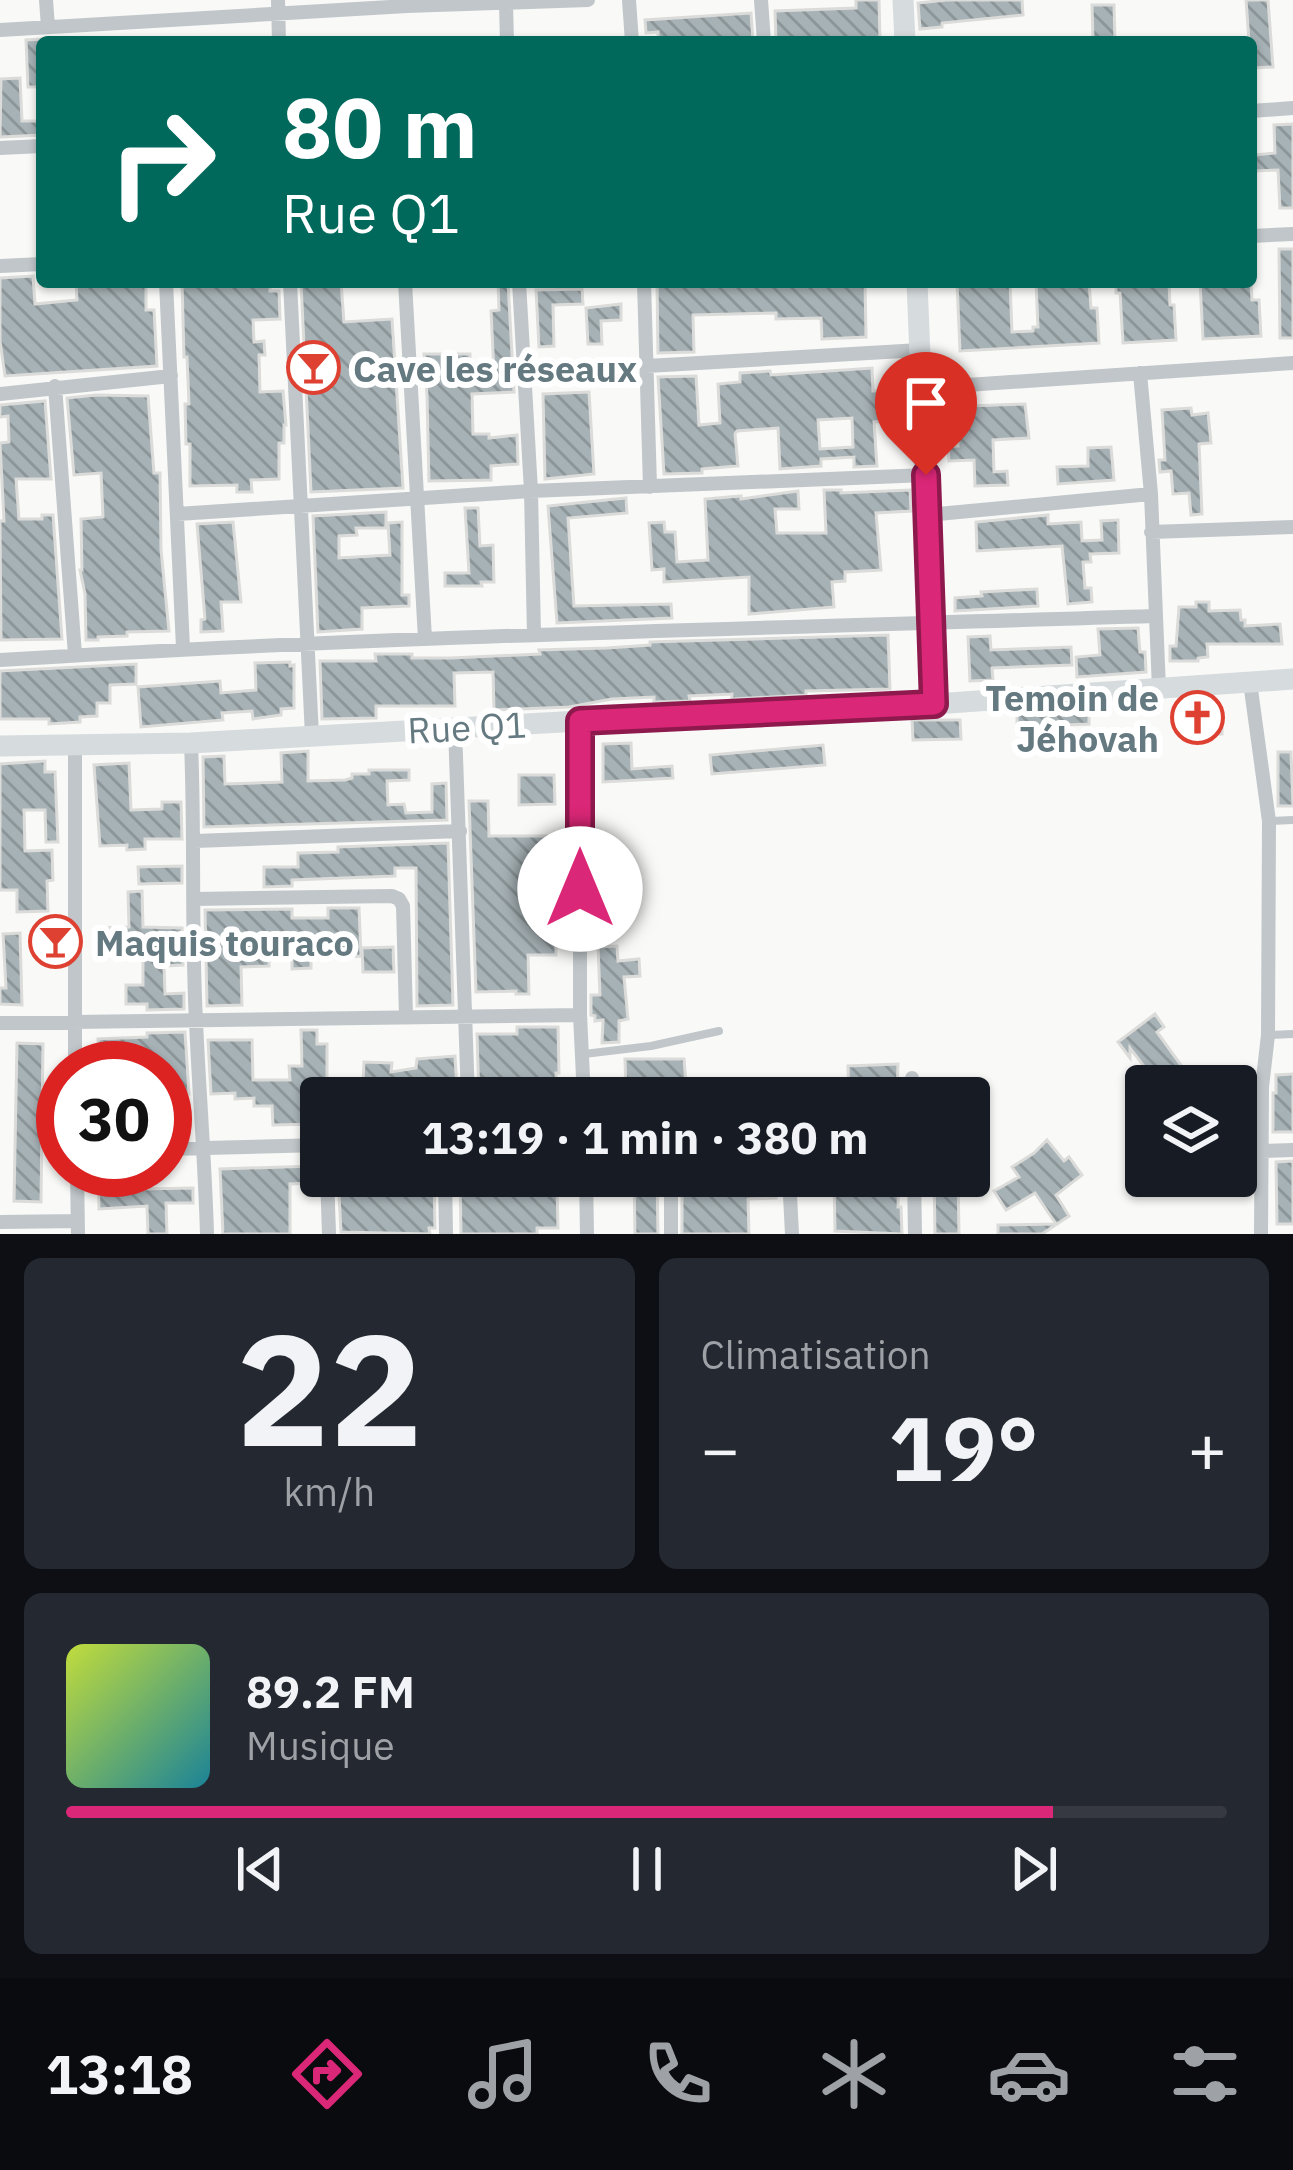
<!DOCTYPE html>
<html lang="fr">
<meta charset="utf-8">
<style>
:root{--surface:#171b24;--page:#242831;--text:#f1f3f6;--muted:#9ea1a6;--line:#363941;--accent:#db2777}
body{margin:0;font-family:"IBM Plex Sans",sans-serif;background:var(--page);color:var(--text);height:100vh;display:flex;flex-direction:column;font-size:45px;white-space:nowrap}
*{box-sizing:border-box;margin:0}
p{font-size:39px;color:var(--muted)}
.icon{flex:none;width:66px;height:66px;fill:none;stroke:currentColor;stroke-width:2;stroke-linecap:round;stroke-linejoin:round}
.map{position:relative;height:1234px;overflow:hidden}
.side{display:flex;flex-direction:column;gap:24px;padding:24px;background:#0d0f14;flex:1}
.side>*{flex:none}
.hud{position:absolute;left:36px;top:36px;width:1221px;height:252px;border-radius:12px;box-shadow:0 3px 9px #0004;background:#00695c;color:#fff;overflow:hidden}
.controls{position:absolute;left:1125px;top:1065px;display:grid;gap:24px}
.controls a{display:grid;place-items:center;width:132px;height:132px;border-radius:12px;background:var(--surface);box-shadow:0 3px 9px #0004;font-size:60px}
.speed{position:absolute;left:36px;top:1041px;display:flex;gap:24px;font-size:60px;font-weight:700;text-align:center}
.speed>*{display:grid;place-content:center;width:156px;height:156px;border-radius:50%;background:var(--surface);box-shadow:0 3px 9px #0004;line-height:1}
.speed .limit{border:18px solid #d22;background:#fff;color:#111}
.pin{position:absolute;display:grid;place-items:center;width:102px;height:102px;color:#fff;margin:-123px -51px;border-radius:50% 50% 50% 0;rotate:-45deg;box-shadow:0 0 12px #0007}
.pin .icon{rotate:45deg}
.me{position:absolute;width:132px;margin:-66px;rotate:0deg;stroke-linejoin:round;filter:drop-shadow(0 0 9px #0008)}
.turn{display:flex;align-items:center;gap:42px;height:252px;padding:0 48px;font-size:54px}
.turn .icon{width:156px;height:156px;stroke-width:2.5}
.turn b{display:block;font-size:84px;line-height:102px}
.big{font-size:90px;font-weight:800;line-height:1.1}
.side .widget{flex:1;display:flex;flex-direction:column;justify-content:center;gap:18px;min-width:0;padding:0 42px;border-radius:18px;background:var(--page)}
.side .dial{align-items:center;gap:0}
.dial b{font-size:156px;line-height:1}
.song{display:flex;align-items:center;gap:36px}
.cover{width:144px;height:144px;border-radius:18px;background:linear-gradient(135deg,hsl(70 70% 55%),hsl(190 70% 35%))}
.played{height:12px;border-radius:6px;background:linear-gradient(90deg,var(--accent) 85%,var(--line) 85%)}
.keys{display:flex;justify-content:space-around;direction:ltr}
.heat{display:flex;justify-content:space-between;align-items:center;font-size:66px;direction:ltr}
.side .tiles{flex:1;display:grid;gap:24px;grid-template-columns:1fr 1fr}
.widget:last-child{grid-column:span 2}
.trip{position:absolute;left:300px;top:1077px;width:690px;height:120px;border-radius:12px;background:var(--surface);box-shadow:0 3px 9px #0004;font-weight:800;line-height:120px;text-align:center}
.dock{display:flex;height:192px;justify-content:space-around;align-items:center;background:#090b0e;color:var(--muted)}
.dock .icon{width:84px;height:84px}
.dock .active{color:var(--accent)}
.dock b{font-size:54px;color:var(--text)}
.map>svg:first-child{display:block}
</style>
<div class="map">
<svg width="1293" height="1234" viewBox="0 0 1293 1234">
<defs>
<pattern id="building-back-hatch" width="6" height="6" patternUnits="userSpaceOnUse" patternTransform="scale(3)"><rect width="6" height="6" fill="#a7b2b6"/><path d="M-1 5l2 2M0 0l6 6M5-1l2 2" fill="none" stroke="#8c9699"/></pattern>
</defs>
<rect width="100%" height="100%" fill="#f9f9f7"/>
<!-- building -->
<path fill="url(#building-back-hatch)" stroke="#dbdbd9" stroke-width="3" fill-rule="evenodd" d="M856 0H879L880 42H776L775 11 856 8Z
M947 0H1022L1023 15 942 23V27L920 29 918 3Z
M1246 0H1268L1273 67 1251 68Z
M1092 5H1114L1115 42H1093Z
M751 13 753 42H658V32L646 33 645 20Z
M42 39V87H28L26 40Z
M20 78 22 121H42V135L0 137 1 79Z
M1293 124V208H1280L1278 170 1254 171V155L1275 153 1274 125Z
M1279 249H1293V338H1280Z
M33 276 35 304 77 300 76 282H146V310H154L157 366 5 376 0 341V278Z
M182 282H270V291H279L280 319 253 320 254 342 264 341 265 355H259L260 392 283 391 286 425H284V443H279V479L251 480 252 492H237V485L190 486V444H186L185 404H189L187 357H184Z
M301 282H341L344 322 392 319 403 488 311 492Z
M498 282H508L514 392 472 394 473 434H489V438L517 435 518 464 491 466V480L429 481 427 395 424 354H470V373L494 372 491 311 499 310Z
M657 282H865L866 337 822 339 821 318 776 319V313L693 315 694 352 658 353Z
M957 282H1010L1012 332 1033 331V327H1038L1036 282H1089L1091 308H1097L1099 343 960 351Z
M1116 282H1169L1170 305H1174L1176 340 1123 343 1120 293H1116Z
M1200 282H1251L1252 300H1259L1261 336 1203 339Z
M582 289 583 304 553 305 554 346 539 347 536 290Z
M621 304V320L601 321 602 344H588L586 308Z
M872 368 873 391 906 390 908 420 874 422 877 466 854 467V457L821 459V466L780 469 778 428 737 431 735 434 738 466 702 469V473L664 474 658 377 696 376 699 425 720 423 718 384 740 382V373L770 371 771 375ZM852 418 853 447 820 449 818 420Z
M589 392 594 474 545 479 543 394Z
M96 395 148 396 154 473H160L161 550 169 631 127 632V636L98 637V640H86L85 594 80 570H82L81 519 103 517 101 473 74 475 67 398Z
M967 396 968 406 1025 404 1029 438 993 440 994 472 1007 471 1008 485 975 486 974 460 949 461 948 446H958L955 397Z
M45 401 51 479H16L19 519H42V515H53L62 639 1 640 0 521H4L0 443 9 442 8 416 0 417V405Z
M1191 408 1192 415 1208 413 1211 443 1199 444 1202 514 1191 515 1189 493 1173 494 1171 471 1160 472 1159 460H1165L1162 410Z
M1111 447 1114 480 1058 484 1057 467 1088 466V448Z
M824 490H841V493L910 490 911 511 876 513 881 570 845 572V581L832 582 834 607 749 614V577L664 582V569L652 570 649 523 664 522 665 532H675L677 562 708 560 705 499 741 496V499L798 491 799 509H775L777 533H826Z
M626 498 627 513 568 518 574 606 671 604 672 618 557 623 548 506Z
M465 508H478L480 546 493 545 494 582H481L482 586H445V573H469Z
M386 512V528H356L357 535 339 536V558L390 555 388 523 402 522V595H409V606L362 608V629L318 632 313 516Z
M1048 515V524L1081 522 1082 541 1102 540 1101 521 1118 520 1119 553 1090 554 1091 562H1083L1085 588H1091L1092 602 1068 604 1062 546 977 551 976 522Z
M233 522 241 602H221L223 631 201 632V620L205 619 197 524Z
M1037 589 1038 606 955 611V598L982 596 981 592Z
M1196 602H1209V611L1240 610 1241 620H1245V626L1280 624 1282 644H1207L1208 657 1198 658V661H1170V646H1176L1179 607H1196Z
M1138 628 1140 652H1145L1146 672 1077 677 1076 657 1100 655 1098 629Z
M888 635 890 689 806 691V695L732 699V694L689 696 690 701 654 702V697L612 699 569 707 494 710 493 672 454 673 455 706H376V718L322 719 320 661H376L375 654H412V658H451L540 654 539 650 607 648 650 645V642Z
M990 636 991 650 1071 647 1072 665 992 668 993 680 970 681 968 637Z
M290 662V666L294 665V708L281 709V715L253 719 252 711 222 713 223 720 141 727 138 687 220 681 221 693 256 690 255 663Z
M136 664V684L110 685V703H97V716L80 717V722L49 724V719H0V671Z
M1089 708V724L1017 727V713Z
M1183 713 1222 714V734L1183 738Z
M912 720H960L961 739 913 740Z
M631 743 632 769 672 766 673 778 603 782V744Z
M823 745 825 765 712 774 710 755Z
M308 751V781L345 780 352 778V774H369V770H409V780L387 781 388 805 404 804 406 813 432 812V784L446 783 447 820 204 827 203 757 224 756 225 784 282 782 281 753Z
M1278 752H1291L1293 806H1278Z
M45 761V772H55L58 842H46L45 810H24L25 851 52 850 53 880 47 881 48 911 17 912V890H0V764Z
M129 763 131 810 162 809V802H181L182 839H145V849L127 850V845L100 846 94 765Z
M519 775H554L555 804 519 805Z
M469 801H488L489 836H555L556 955H528L529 994H516V991L476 992Z
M448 843 453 1005 417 1006 416 868H395V876L292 880V886L264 887V867H298V853L338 852V847Z
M182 866V883L139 884 138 867Z
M142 891 143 927 182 928 183 965 164 966 165 994 184 993V1009L147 1010V1004H126V985H143V956L102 957 101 928 129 927 128 892Z
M328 908H359L361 956 311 959V968L292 969V959L269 960V966L241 967 242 1005 207 1006 205 910 292 909V918H328Z
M20 933 22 1005 0 1004V988H6L3 934Z
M617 946 618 961 639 959 640 976 624 977 628 1019 619 1021V1042L602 1043 603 1020 595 1021V1016L591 1015V995H600L598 947Z
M393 947 394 972H363L362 948Z
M1155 1014 1164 1027 1157 1032 1183 1068 1159 1086 1130 1048V1058L1118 1042Z
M517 1027H558L559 1073H556L557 1093 553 1094V1098H479L477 1034H517Z
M301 1030H317V1044H327V1098H321V1124L273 1125 272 1106H254V1098L235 1099V1093L211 1094 208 1040H252L253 1080H290L289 1066H302Z
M185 1032 189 1094H186V1137L165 1138V1120H169V1081H165V1068H99L98 1039 147 1037V1033Z
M17 1043 43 1044 41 1202 14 1201Z
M455 1056 457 1091H446V1098H397L396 1081 363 1082 364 1062 392 1063 391 1072 416 1068 417 1059Z
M625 1059H684L687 1096 626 1095Z
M898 1064 897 1098H849L848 1066Z
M1293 1074V1132H1273V1093H1276V1075Z
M1047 1140 1064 1161 1069 1157 1082 1175 1056 1195 1069 1216 1042 1234H998V1225L1056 1224 1035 1193 1006 1210 994 1191 1019 1177 1012 1167 1034 1153Z
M1293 1161V1224H1277L1276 1162Z
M313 1166V1183L290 1184V1234H223L220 1169Z
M141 1170 142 1189 193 1188V1203H166L167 1234H148L147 1206 99 1209 98 1171Z
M338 1176H434L435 1228H429L430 1234 341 1232Z
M460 1176H562V1186L557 1187 558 1228H537V1234H461Z
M634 1176H657L658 1234H635Z
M682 1176H775L776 1198 748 1199 749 1234H682Z
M834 1176H899L898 1207H901L902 1234 835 1231Z
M934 1176H958L959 1234H935Z"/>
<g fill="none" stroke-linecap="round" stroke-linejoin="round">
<!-- lane -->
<path stroke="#c0c6c9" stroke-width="8" d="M1271 821 1293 820
M1269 1035 1293 1034
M584 1054 651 1046 719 1031"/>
<!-- street -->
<path stroke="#c0c6c9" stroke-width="14" d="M46 0 48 27
M278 0 279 42
M629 0 632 42
M761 0 764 42
M506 4 507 42
M0 30 407 6 588 0
M1251 111 1293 108
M0 148 42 146
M1251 236 1293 234
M0 266 42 264
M166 282 183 648
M290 282 312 736
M405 282 425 639
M519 282 531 491 534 635
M644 282 650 487
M647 366 920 350
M1140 373 1151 494 1159 689
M55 386 75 655
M923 388 1293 363
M0 394 171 376
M177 514 531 491 926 475
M927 515 1151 494
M1151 532 1293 527
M0 660C385 636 770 628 1155 616
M1250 682 1269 821 1268 1035 1262 1087 1261 1234
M580 721V1015L584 1098
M455 728 468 1098
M191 743C195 836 191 929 196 1021 199 1092 205 1163 207 1234
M195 841 460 831
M194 899 392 896 399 899 403 906 406 1016
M0 1023 580 1015
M75 1068V745
M912 1078 913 1098
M165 1149 321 1145
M1261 1151 1293 1150
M77 1170 78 1234
M327 1176 329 1234
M445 1176 446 1234
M586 1176 587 1234
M671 1176V1234
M789 1176 792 1234
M914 1176 915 1234
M0 1222 78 1221"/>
<!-- secondary -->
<path stroke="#d6dbde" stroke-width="21" d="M903 0 905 42
M917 282 934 704
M0 746 191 743 580 721 934 704 1293 679"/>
</g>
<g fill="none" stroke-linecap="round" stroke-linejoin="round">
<defs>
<path id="route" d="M580 889V721L934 704 926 475"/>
</defs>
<!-- route casing -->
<use href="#route" stroke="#8e194d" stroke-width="30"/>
<!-- route -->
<use href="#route" stroke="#db2777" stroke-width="21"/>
</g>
<!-- icons -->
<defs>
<symbol id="bar-ring" viewBox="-11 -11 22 22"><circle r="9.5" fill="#fff" stroke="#de4031" stroke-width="1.5"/><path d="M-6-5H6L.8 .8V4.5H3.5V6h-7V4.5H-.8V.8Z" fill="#de4031"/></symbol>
<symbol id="church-ring" viewBox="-11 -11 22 22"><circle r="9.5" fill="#fff" stroke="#de4031" stroke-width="1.5"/><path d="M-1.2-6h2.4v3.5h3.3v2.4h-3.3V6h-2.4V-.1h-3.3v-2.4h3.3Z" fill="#de4031"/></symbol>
</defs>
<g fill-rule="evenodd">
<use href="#bar-ring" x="284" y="338" width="59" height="59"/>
<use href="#church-ring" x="1168" y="688" width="59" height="59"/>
<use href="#bar-ring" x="26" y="912" width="59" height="59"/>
</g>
<g text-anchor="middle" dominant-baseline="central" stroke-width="12" stroke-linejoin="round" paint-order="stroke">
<!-- poi labels -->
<g font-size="36" font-weight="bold" fill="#657981" stroke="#fff" text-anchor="start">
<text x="353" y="368">Cave les réseaux</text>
<text x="1159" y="697" text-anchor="end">Temoin de<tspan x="1159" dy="41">Jéhovah</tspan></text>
<text x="95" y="942">Maquis touraco</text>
</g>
<!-- street labels -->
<g font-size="36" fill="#657981" stroke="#fff">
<text transform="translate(467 727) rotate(-3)">Rue Q1</text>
</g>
</g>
</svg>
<div class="controls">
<a><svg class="icon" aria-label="layers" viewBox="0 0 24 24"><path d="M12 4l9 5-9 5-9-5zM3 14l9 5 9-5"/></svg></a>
</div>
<div class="speed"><div class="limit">30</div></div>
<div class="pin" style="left:926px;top:475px;background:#d93025"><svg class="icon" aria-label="arrive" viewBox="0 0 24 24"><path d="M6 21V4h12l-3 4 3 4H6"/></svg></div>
<svg class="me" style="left:580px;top:889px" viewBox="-20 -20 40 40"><circle r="19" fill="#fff"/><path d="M0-13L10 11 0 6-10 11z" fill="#db2777"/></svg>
<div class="trip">13:19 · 1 min · 380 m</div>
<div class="hud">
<div class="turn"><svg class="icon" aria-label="right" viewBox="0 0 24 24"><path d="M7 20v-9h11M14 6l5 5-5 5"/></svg><div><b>80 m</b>Rue Q1</div></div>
</div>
</div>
<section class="side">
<div class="tiles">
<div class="widget dial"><b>22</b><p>km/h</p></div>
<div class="widget"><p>Climatisation</p>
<div class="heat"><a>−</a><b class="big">19°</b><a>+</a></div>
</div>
<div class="widget">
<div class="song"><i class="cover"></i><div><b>89.2 FM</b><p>Musique</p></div></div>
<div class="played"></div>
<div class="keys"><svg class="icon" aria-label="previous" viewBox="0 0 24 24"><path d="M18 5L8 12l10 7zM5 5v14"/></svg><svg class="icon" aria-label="pause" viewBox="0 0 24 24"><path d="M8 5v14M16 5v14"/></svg><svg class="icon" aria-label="next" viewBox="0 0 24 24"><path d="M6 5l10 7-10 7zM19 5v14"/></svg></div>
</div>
</div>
</section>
<nav class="dock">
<b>13:18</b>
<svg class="icon active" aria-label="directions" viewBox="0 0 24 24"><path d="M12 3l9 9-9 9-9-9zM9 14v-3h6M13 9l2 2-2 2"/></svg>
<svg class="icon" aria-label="music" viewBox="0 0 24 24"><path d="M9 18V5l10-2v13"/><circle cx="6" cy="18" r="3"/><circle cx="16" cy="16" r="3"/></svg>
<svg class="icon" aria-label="phone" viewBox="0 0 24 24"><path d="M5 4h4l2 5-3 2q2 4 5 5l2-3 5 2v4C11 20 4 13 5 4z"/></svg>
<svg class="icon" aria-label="climate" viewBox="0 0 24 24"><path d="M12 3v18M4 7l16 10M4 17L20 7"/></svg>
<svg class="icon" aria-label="car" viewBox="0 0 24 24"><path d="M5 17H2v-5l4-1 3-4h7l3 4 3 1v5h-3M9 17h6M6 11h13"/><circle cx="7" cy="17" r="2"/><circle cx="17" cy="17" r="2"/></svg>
<svg class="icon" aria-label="filters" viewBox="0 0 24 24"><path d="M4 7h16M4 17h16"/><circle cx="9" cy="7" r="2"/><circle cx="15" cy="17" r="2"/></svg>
</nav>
